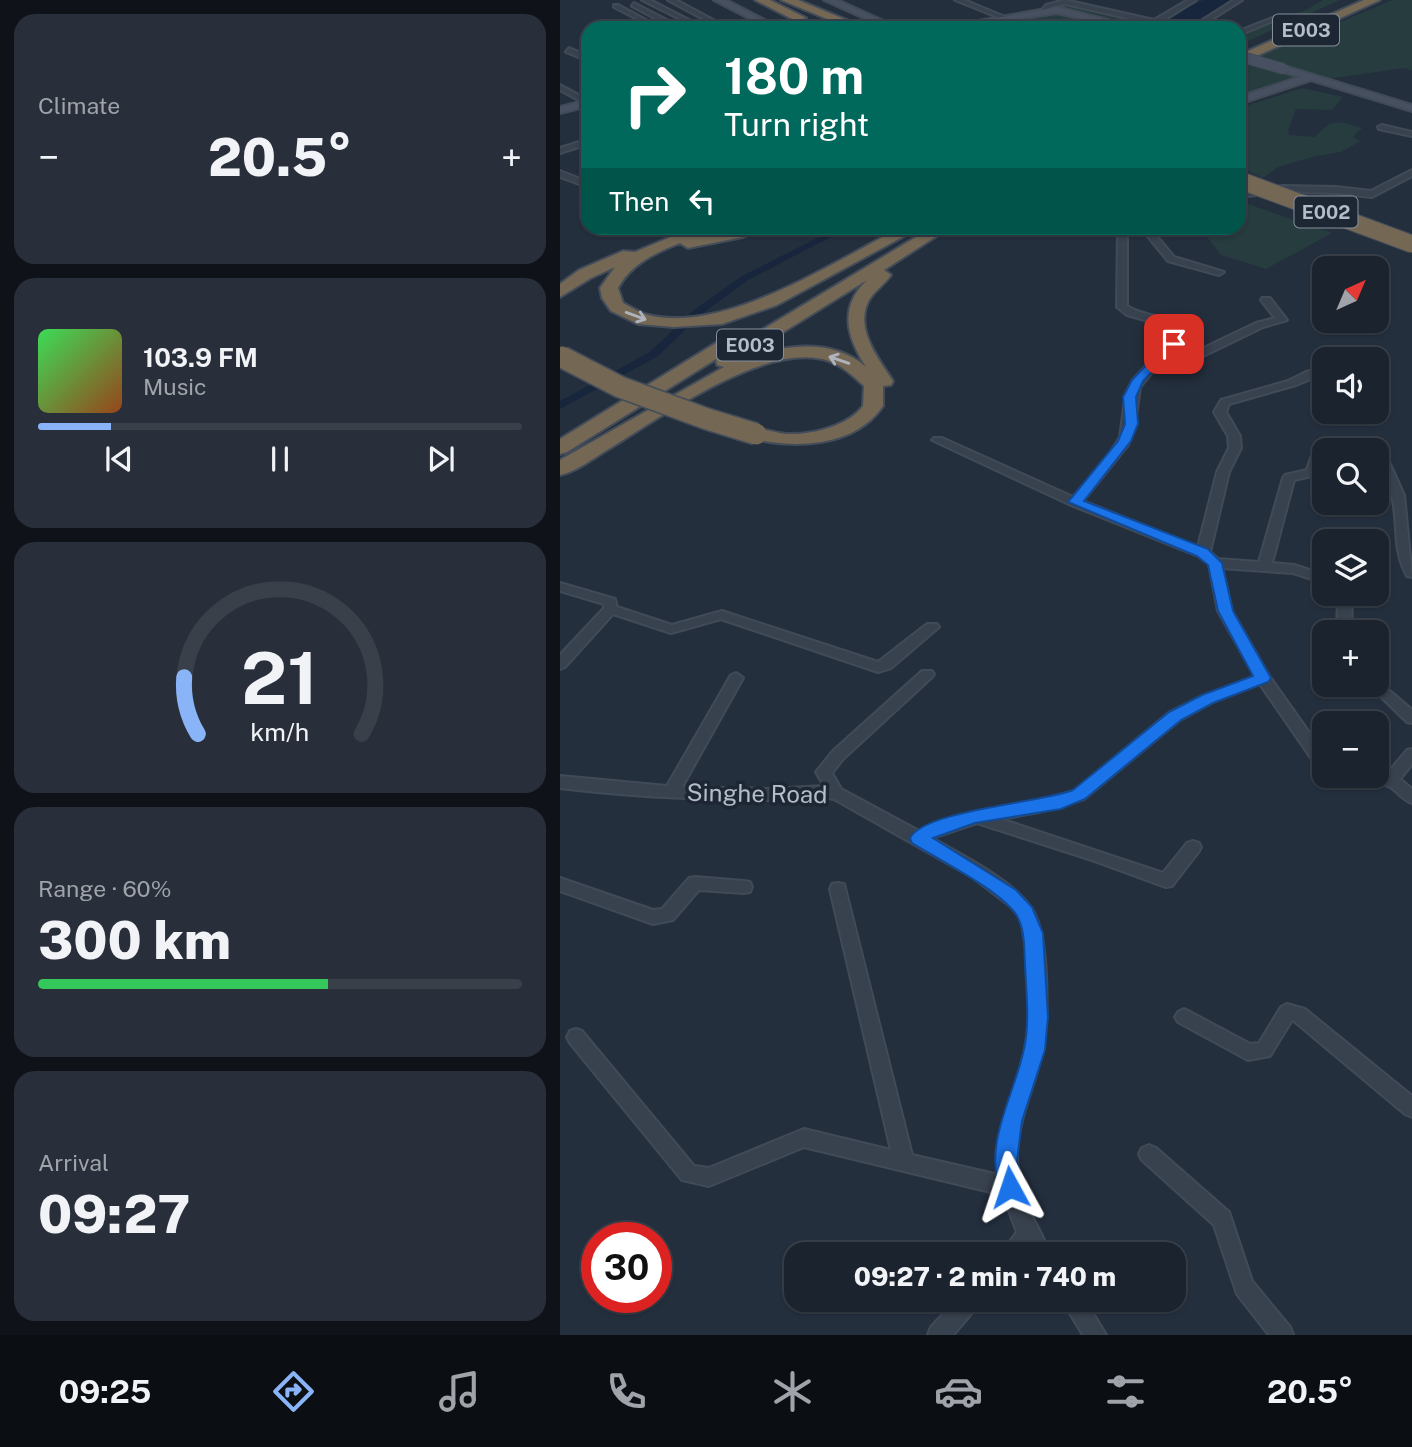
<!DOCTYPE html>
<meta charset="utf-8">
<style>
:root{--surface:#1b232e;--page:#282f3a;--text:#f1f3f6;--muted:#a0a4aa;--line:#39404a;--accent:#8ab4f8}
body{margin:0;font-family:"Public Sans",sans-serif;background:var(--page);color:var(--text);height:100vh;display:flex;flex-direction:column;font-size:26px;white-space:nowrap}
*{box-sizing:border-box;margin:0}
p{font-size:23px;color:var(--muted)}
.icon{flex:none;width:38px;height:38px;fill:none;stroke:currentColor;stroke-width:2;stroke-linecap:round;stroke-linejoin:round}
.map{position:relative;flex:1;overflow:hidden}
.sheet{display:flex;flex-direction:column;gap:14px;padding:14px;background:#0f1319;width:560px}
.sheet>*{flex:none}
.hud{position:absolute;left:21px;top:21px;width:665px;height:214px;border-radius:21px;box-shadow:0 2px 5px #0004,0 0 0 2px var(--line);background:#00695c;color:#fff;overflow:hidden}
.needle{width:46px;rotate:44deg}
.buttons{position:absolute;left:752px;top:256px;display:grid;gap:14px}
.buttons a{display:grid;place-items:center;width:77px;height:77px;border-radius:14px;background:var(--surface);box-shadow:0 2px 5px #0004,0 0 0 2px var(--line);font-size:35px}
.speed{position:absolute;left:21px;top:1222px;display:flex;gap:14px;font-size:35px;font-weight:700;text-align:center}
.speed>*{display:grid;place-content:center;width:91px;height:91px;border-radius:50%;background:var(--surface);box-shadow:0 2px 5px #0004,0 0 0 2px var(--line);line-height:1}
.speed .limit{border:10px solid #d22;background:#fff;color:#111}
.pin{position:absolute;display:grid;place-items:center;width:60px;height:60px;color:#fff;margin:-30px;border-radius:14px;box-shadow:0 4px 10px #0006}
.me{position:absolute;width:77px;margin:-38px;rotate:355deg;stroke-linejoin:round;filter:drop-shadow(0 0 5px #0008)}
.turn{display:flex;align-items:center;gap:24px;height:147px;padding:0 28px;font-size:32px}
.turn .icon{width:91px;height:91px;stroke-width:2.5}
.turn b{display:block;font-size:49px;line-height:60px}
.then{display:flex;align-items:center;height:66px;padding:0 28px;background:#0003;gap:14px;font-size:26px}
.big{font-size:52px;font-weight:800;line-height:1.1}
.sheet .tile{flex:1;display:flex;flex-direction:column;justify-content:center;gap:10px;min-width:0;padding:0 24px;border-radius:21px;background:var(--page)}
.sheet .dial{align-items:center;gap:0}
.dial svg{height:182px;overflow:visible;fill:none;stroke:var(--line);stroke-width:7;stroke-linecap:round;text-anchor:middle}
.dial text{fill:var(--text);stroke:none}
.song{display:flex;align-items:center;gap:21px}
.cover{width:84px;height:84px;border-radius:10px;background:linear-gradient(135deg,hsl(130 70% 55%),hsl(20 70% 35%))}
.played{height:7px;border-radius:4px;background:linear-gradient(90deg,var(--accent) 15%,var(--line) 15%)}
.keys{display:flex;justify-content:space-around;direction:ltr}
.heat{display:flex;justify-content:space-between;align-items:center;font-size:38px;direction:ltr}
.charge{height:10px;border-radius:5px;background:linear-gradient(90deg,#34c759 60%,var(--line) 0)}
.trip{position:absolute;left:224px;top:1242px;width:402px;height:70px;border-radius:21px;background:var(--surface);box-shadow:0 2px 5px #0004,0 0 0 2px var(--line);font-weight:800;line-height:70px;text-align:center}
.dock{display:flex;height:112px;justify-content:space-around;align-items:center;background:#0b0e12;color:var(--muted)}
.dock .icon{width:49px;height:49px}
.dock .selected{color:var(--accent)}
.dock b{font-size:32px;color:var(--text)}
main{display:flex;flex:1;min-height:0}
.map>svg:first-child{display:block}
</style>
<main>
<section class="sheet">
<div class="tile"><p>Climate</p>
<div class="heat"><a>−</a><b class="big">20.5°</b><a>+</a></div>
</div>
<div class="tile">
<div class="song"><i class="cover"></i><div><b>103.9 FM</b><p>Music</p></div></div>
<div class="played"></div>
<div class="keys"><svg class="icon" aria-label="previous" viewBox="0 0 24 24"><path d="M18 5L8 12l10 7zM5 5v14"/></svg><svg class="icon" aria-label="pause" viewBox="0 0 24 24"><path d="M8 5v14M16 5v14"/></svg><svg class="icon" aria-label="next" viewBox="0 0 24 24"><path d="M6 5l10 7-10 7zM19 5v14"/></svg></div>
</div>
<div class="tile dial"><svg viewBox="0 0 100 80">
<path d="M14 69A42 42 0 1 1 86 69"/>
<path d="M14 69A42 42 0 0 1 8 44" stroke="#8ab4f8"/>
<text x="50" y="56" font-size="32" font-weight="700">21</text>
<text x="50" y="72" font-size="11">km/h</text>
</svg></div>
<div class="tile"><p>Range · 60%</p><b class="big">300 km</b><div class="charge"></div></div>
<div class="tile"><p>Arrival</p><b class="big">09:27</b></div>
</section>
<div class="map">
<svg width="852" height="1335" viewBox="0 0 852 1335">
<rect width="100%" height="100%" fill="#242f3e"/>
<!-- green -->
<path fill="#263c3f" d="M763 0H780L679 45V34L746 10Z
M832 0H852V70L844 68 767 79 754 74 679 95V65Z
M503 3 598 24 594 28H398L485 12Z
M742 88 783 97 772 110 736 109 728 130 729 135 755 137C773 117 778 121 802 128L793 137 800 141 781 152 756 156 718 167 703 178 679 167V108Z
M679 201 772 233 706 269 661 255 641 229 636 228H679Z"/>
<!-- water -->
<path fill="#17263c" d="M643 0H674L628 28H594L600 22Z"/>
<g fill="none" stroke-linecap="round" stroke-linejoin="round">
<!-- canal -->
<path fill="#17263c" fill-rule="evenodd" d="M277 228H288L188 280 142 314 98 356 0 409V401L90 352 134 310 182 276Z"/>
<defs>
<path id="street" d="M82 0H90L135 23 130 24Z
M108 0H116L168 28H160Z
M395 0H404L450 19 445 20Z
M505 0 594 20 628 0H636L601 22 623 28 592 26 589 23 505 4 490 7 486 12 481 11 486 5Z
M674 0H682L638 28H630Z
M74 3 118 26 119 27 113 28 72 6Z
M54 5H58L86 20 81 21 54 7Z
M715 17 720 18 679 35V31Z
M9 48 28 56V61L6 52Z
M0 85 28 100V105L0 90Z
M822 125 852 132V136L819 129 818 127Z
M28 139V144L0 153V148Z
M852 170V176L812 197 776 193 723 192 679 197V191L723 186 776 187 811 191Z
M0 171 28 182V187L0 177Z
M558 228H567V306C585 318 613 315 627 331L609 353 629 355 696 323 715 318 701 300 702 298H710L727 320 703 327 635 360 603 359 580 387 574 430 568 445 523 501 638 547 657 472 669 448 668 436 654 412 661 400 728 381 746 372 765 367V373L736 385 669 404 666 412 680 436 681 448 669 472 650 552 658 559 699 562 723 478 725 475 747 470 752 455H760L762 457 756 475 734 480 712 563 734 565 765 575V583L733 573 662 568 672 611 709 676 765 755V772L760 771 700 684 653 702 620 720 524 799 479 812 441 819 603 873 627 843 633 841 639 843 641 847 639 851 612 886 606 887 532 860 417 823 372 838C403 856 453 880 472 909 490 937 489 1024 481 1057 473 1090 458 1120 457 1155 457 1200 475 1217 491 1255H469L467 1251 463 1255H440L457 1232 443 1195 244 1147 149 1186 122 1180 10 1043 7 1037 10 1031 16 1029 22 1031 134 1166 149 1168 244 1129 331 1150 270 889 272 884 278 883 284 884 352 1155 439 1175C434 1124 456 1095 465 1049 473 1009 470 964 462 925L459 916 450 906 412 877 274 799C248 794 220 801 194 800 129 799 64 796 0 788V776L107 786 171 675 176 673 183 678 122 787 211 789 264 786 256 772 273 751 362 671H372L374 674 372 677 283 759 272 773 281 789 359 831 397 816 479 801 514 791 610 712 643 696 695 676 658 611 649 564 638 556 511 505 372 440 374 438H382L513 497 546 460 560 437 566 393 573 380 617 331 613 328 567 315 557 307Z
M581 228H590L614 257 664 272 659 275 608 261Z
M818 448 824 451 844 495 852 577 847 576C832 549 839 525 832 496 828 479 817 468 817 450H813Z
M0 583 55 599 57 607 112 625 162 611 318 662 367 624H377L379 627 331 668 318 672 161 619 111 633 53 614 5 667 0 669V655L44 608V604L0 591Z
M775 593H788L792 599 791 632H777L778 599Z
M817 680 852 710V723L847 722 811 687 809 684H817Z
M852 749V764L840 779 852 789V803C842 800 837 790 828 786 809 778 784 796 768 775L827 774 847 750Z
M135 877 184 881 190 882 192 887 190 892 184 893 139 890 113 920 93 924 0 891V878L93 910 102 909 129 878Z
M727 1004 745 1009 852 1096V1117L845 1114 734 1021 732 1020 710 1056 688 1060 618 1022 615 1017 618 1012 624 1009 630 1012 690 1044 699 1043 721 1007Z
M589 1145 596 1148 669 1212 692 1281 730 1327 733 1335H709L677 1294 654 1225 582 1160 579 1154 582 1148Z
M396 1300H420L417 1307 393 1335H368L371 1327Z
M502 1300H525L546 1335H523Z"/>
<path id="secondary" d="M154 0H166L220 28H208Z
M264 0H277L339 28H326Z
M497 7 578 28H561L497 13 402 28H379Z
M724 66 852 105V111L751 80 679 104V97L740 77 720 71 719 69Z
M28 100V106L0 113V107Z"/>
<path id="highway" d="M195 0H210L246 18 236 21Z
M221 0H238L306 28H289Z
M804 0H820L679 64V55Z
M132 228H153L138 236 179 228H199L183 237 128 248 120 243C95 253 71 264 58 288L63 303C71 307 80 313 88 315 165 334 273 262 340 228H359L217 305 162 324 114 327 78 324 51 311 42 298 40 288 55 267 31 278 0 297V284L19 270 63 251 75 252Z
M371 228H389L324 270 331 275C325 284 315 290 309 300 294 328 318 358 333 381L331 385 323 386V406C294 448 234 449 189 438L186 434 189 430C202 427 214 433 227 434 252 435 288 426 303 406L304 386C293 376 283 366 269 361 207 339 99 419 47 450 32 459 17 471 0 475V460L164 367 157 365 156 359 7 452 0 454V439L169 335H181L184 339 182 342ZM307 280C278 308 287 337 306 367 270 335 216 346 175 362Z"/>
</defs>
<!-- street casing -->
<use href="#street" stroke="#414a57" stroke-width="4"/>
<!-- secondary casing -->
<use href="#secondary" stroke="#414a57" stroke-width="4"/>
<!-- highway casing -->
<use href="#highway" stroke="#434c59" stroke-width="4"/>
<!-- street -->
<use href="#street" fill="#38414e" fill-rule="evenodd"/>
<!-- secondary -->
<use href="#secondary" fill="#465061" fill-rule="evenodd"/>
<!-- highway -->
<use href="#highway" fill="#746855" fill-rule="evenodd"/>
<defs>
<path id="secondary-bridge" d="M679 56 724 69"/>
<path id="highway-bridge-far1" d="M679 180 852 244
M0 356 5 359"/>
<path id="highway-bridge" d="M2 357 60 387 147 419 196 434"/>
</defs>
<!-- secondary-bridge casing -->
<use href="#secondary-bridge" stroke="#414a57" stroke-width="12" stroke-linecap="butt"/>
<!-- highway-bridge-far1 casing -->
<use href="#highway-bridge-far1" stroke="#434c59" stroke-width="19" stroke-linecap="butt"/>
<!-- highway-bridge casing -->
<use href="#highway-bridge" stroke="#434c59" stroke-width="24" stroke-linecap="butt"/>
<!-- secondary-bridge -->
<use href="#secondary-bridge" stroke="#465061" stroke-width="10"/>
<!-- highway-bridge-far1 -->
<use href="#highway-bridge-far1" stroke="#746855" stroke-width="17"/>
<!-- highway-bridge -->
<use href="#highway-bridge" stroke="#746855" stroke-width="21"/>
</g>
<!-- one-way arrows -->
<defs><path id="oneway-shaft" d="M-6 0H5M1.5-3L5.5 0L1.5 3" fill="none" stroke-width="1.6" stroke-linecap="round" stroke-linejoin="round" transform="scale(1.75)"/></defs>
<g stroke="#aeb4bd">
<use href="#oneway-shaft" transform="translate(76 316) rotate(20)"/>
<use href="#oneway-shaft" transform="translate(279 360) rotate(-161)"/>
</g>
<!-- route -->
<path fill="#1a73e8" stroke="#114b97" stroke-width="2" d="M609 341 619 344 583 381 576 397 578 424 571 441 524 501 648 549 662 563 673 611 711 678 708 682 653 703 621 720 525 799 501 809 415 823 373 838 456 890 472 907 483 933 488 1017 485 1050 462 1121 457 1161 461 1187 458 1195 450 1198 442 1195C421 1146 454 1097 464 1049 470 1021 466 992 465 964 464 948 465 930 457 916 443 892 378 859 352 843L350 838C365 810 480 803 513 790L609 712 642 695 693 676 658 611 648 565 637 556 508 502 558 441 565 424 563 397 572 380Z"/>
<g text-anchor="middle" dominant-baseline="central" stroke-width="7" stroke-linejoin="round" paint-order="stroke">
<!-- shield labels -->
<g fill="#1d2633" stroke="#878f9c" stroke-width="2">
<rect x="713" y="14.5" width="66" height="31" rx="5"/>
<rect x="734.5" y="196.5" width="63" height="31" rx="5"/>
<rect x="157" y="329.5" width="66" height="31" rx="5"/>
</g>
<g font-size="19" font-weight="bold" fill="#b4bcc9">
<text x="746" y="30">E003</text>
<text x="766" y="212">E002</text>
<text x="190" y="345">E003</text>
</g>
<!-- near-street labels -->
<g font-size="24" fill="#b4bcc9" stroke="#1d2633">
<text transform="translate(197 793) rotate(1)">Singhe Road</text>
</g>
</g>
</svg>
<div class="buttons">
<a><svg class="needle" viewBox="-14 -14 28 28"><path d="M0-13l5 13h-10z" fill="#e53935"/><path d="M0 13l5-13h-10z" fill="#a0a4aa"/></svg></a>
<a><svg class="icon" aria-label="sound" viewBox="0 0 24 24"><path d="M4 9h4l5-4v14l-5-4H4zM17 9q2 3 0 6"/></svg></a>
<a><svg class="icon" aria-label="search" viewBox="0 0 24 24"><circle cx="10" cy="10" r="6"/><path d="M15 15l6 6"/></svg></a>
<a><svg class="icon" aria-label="layers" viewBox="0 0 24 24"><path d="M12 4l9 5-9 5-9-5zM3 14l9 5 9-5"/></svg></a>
<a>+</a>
<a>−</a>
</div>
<div class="speed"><div class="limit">30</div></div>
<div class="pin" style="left:614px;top:344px;background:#d93025"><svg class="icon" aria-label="arrive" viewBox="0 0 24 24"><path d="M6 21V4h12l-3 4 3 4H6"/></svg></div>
<svg class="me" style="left:450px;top:1187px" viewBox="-20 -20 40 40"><path d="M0-17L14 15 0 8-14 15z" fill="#1a73e8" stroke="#fff" stroke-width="4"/></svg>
<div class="trip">09:27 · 2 min · 740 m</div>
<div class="hud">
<div class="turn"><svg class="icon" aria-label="right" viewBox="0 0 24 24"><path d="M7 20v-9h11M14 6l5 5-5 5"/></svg><div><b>180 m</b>Turn right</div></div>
<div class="then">Then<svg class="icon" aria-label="left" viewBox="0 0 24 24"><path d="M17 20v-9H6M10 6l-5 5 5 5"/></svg></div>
</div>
</div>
</main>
<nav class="dock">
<b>09:25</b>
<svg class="icon selected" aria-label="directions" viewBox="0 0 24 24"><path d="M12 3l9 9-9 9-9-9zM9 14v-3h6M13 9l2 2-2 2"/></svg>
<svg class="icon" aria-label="music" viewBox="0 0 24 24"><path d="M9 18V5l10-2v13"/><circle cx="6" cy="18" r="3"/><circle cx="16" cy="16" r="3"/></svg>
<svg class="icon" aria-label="phone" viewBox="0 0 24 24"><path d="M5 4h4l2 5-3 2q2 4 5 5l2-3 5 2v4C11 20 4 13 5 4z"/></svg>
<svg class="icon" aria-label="climate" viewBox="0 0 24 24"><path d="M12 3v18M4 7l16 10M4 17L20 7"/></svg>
<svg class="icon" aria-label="car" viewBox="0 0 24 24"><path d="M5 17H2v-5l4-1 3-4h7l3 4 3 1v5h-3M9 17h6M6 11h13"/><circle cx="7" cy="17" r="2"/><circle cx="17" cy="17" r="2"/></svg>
<svg class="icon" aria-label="filters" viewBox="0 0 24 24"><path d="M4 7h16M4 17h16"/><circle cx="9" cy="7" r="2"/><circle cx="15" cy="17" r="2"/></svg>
<b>20.5°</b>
</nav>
